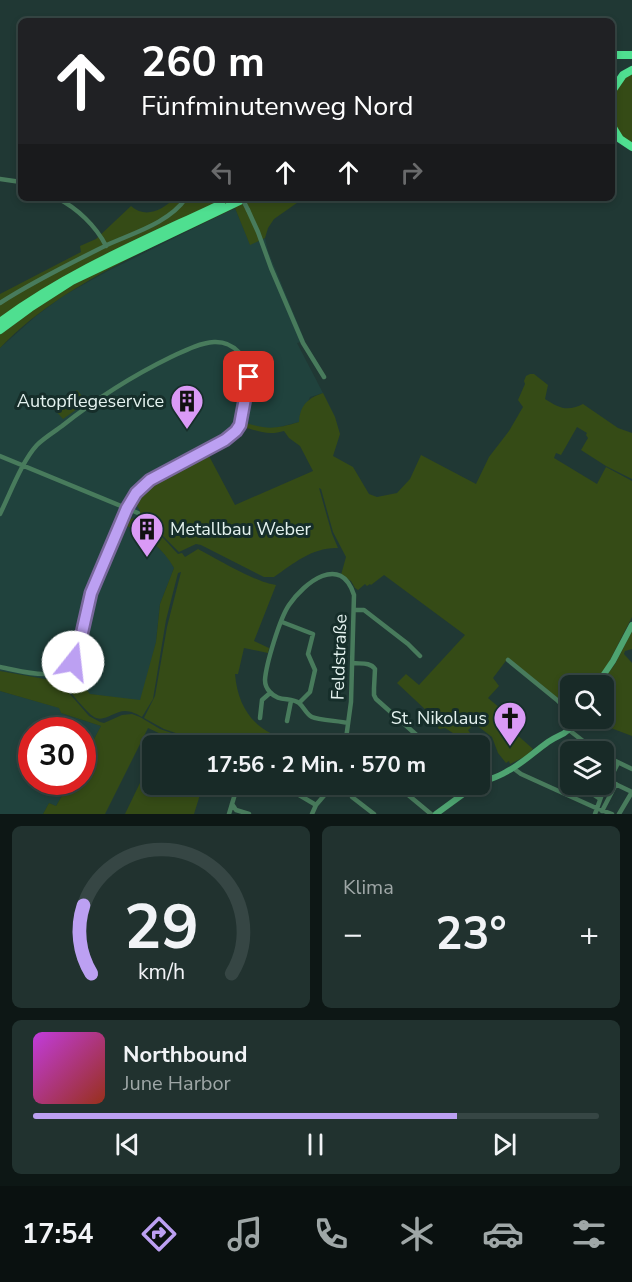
<!DOCTYPE html>
<html lang="de">
<meta charset="utf-8">
<style>
:root{--surface:#182a27;--page:#21322f;--text:#f1f3f6;--muted:#9fa7a7;--line:#364644;--accent:#bca0f2}
body{margin:0;font-family:"Nunito Sans",sans-serif;background:var(--page);color:var(--text);height:100vh;display:flex;flex-direction:column;font-size:22px;white-space:nowrap}
*{box-sizing:border-box;margin:0}
p{font-size:20px;color:var(--muted)}
.icon{flex:none;width:33px;height:33px;fill:none;stroke:currentColor;stroke-width:2;stroke-linecap:round;stroke-linejoin:round}
.map{position:relative;height:814px;overflow:hidden}
.panel{display:flex;flex-direction:column;gap:12px;padding:12px;background:#0d1715;flex:1}
.panel>*{flex:none}
.hud{position:absolute;left:18px;top:18px;width:597px;height:183px;border-radius:9px;box-shadow:0 3px 9px #0003,0 0 0 2px var(--line);background:#202124;color:#fff;overflow:hidden}
.tools{position:absolute;left:560px;top:675px;display:grid;gap:12px}
.tools a{display:grid;place-items:center;width:54px;height:54px;border-radius:9px;background:var(--surface);box-shadow:0 3px 9px #0003,0 0 0 2px var(--line);font-size:30px}
.speed{position:absolute;left:18px;top:717px;display:flex;gap:12px;font-size:30px;font-weight:700;text-align:center}
.speed>*{display:grid;place-content:center;width:78px;height:78px;border-radius:50%;background:var(--surface);box-shadow:0 3px 9px #0003,0 0 0 2px var(--line);line-height:1}
.speed .limit{border:9px solid #d22;background:#fff;color:#111}
.pin{position:absolute;display:grid;place-items:center;width:51px;height:51px;color:#fff;margin:-26px;border-radius:12px;box-shadow:0 3px 9px #0006}
.me{position:absolute;width:66px;margin:-33px;rotate:16deg;stroke-linejoin:round;filter:drop-shadow(0 0 4px #0008)}
.turn{display:flex;align-items:center;gap:21px;height:126px;padding:0 24px;font-size:27px}
.turn .icon{width:78px;height:78px;stroke-width:2.5}
.turn b{display:block;font-size:42px;line-height:51px}
.lanes{display:flex;align-items:center;height:57px;padding:0 24px;background:#0003;justify-content:center;gap:30px;direction:ltr}
.lanes .off{opacity:.35}
.big{font-size:45px;font-weight:700;line-height:1.1}
.panel .card{flex:1;display:flex;flex-direction:column;justify-content:center;gap:9px;min-width:0;padding:0 21px;border-radius:9px;background:var(--page)}
.panel .dial{align-items:center;gap:0}
.dial svg{height:156px;overflow:visible;fill:none;stroke:var(--line);stroke-width:7;stroke-linecap:round;text-anchor:middle}
.dial text{fill:var(--text);stroke:none}
.song{display:flex;align-items:center;gap:18px}
.cover{width:72px;height:72px;border-radius:9px;background:linear-gradient(135deg,hsl(290 70% 55%),hsl(10 70% 35%))}
.played{height:6px;border-radius:3px;background:linear-gradient(90deg,var(--accent) 75%,var(--line) 75%)}
.keys{display:flex;justify-content:space-around;direction:ltr}
.heat{display:flex;justify-content:space-between;align-items:center;font-size:33px;direction:ltr}
.panel .tiles{flex:1;display:grid;gap:12px;grid-template-columns:1fr 1fr}
.card:last-child{grid-column:span 2}
.trip{position:absolute;left:142px;top:735px;width:348px;height:60px;border-radius:9px;background:var(--surface);box-shadow:0 3px 9px #0003,0 0 0 2px var(--line);font-weight:700;line-height:60px;text-align:center}
.menu{display:flex;height:96px;justify-content:space-around;align-items:center;background:#0a1110;color:var(--muted)}
.menu .icon{width:42px;height:42px}
.menu .active{color:var(--accent)}
.menu b{font-size:27px;color:var(--text)}
.map>svg:first-child{display:block}
</style>
<div class="map">
<svg width="632" height="814" viewBox="0 0 632 814">
<rect width="100%" height="100%" fill="#203834"/>
<!-- built -->
<path fill="#20423d" d="M235 208 250 244 265 238 268 251 305 341 297 343 323 393 310 397 299 422 276 428 267 429 242 426 231 439 192 460 136 501 140 511 137 519 133 518 125 525 138 531 160 549 169 559 174 568 160 604 156 642 144 690 140 701 90 694 71 671 58 678 45 679 0 671V348L36 316 63 296 106 272Z
M0 691 60 708 61 713 101 726 83 759 82 730H32V782H70L56 806 49 803 43 814H0Z"/>
<!-- green -->
<path fill="#354b16" fill-rule="evenodd" d="M632 71V145L624 139 612 122V98L617 87Z
M175 198H304L274 219 268 228 265 238 250 245 235 208C155 247 62 283 0 348V294L81 252 80 246 96 239 131 206C146 219 162 210 175 198Z
M530 374H534L548 385 545 399C559 408 567 412 583 404L618 428 632 433V479L606 466 581 450 588 438 586 435 587 433 577 427 561 455 556 453 554 458 597 484 606 467 632 481V617L607 666 592 685 570 686V708L508 658 493 678 499 686 488 698 501 709 495 715 533 749 526 756 510 764 509 761 506 763 498 753 492 737 475 724 468 730 470 733 464 740 445 728 439 729 429 713 397 683 406 674 419 685 465 635 384 575 371 585 370 584 367 586 365 584 358 590 355 588 351 581 341 575 346 557 333 532 321 489 319 488 332 534 338 548C313 547 294 563 274 577H264L201 545 196 544 179 552 156 529 137 518 140 511 134 500 137 495 148 483 231 439 244 422C266 430 276 429 299 422 300 405 308 398 323 393L335 417 340 434 333 456 353 467 369 494 377 497 397 493 410 479 421 455 476 484 489 457 509 431 523 407 518 400 525 384 524 381 526 376ZM246 428C252 429 256 431 262 432 270 434 277 433 284 431L289 438 300 446 313 471 235 505 209 456 232 442Z
M77 390 87 402 63 419 54 409Z
M133 518C151 522 166 541 178 554L182 553 185 557 198 549C217 559 257 583 276 585L254 641 269 648 268 653 244 648 238 674H235C238 711 258 735 295 741 306 743 318 743 328 743V745H211L164 729 144 718 155 696 167 627 181 572 178 573 166 620 153 699 142 717C137 714 131 711 125 711 114 711 104 723 94 717 86 712 69 690 62 682L59 677 71 670 90 694 140 700 156 642 160 604 174 568C163 548 145 535 125 525L127 521Z
M632 631V649L625 651 624 654 632 663V736L603 725 593 719 603 718V686L600 685 615 664Z
M0 671 45 679 56 678 89 716 100 722 104 723 122 715 132 714 140 717 160 729 206 745H158L163 735 148 728 105 814H43L49 803 56 806 70 782H82L83 759 101 726 61 713 59 708 0 691Z
M153 756V784L203 785 194 814H125Z"/>
<g fill="none" stroke-linecap="round" stroke-linejoin="round">
<!-- street -->
<path stroke="#487b5c" stroke-width="4.5" d="M0 179 21 182
M57 198C77 208 96 226 106 246
M248 210 258 232 271 268 303 343 324 377
M0 303C34 281 71 263 107 245 133 233 169 223 186 198
M0 456 138 513
M0 514C10 494 22 461 37 445 44 438 54 432 62 426 96 399 132 376 171 357 184 351 199 343 214 342 234 341 248 358 249 377L240 425 236 431 225 440 150 479 136 493 127 508 91 593 77 655C60 685 27 672 0 667
M355 610H364L408 644 420 656
M282 622 313 634 308 654 315 670 310 692 299 703
M508 660 557 700 570 713
M353 663C361 664 370 662 375 669L374 688V695L376 699 429 746
M260 718 262 700 270 693
M287 721 291 701
M569 730 597 752
M345 746 351 702 354 595C341 553 304 583 289 605 280 618 266 664 265 680 265 684 267 689 270 692 278 702 291 697 299 703 304 707 306 714 312 717 318 720 340 721 348 723
M603 755 632 769
M513 768 521 774 596 808 612 814
M609 781 632 792 619 814
M262 784 274 789 294 792 316 805
M355 784 352 797 374 814
M395 784 431 814
M591 793 600 799
M232 804 236 810 249 814
M602 811 616 784
M229 814 238 784
M312 814 316 805 334 784
M595 814 606 783 609 781 618 763"/>
<!-- secondary -->
<path stroke="#4ea471" stroke-width="6" d="M596 686 613 661 632 625
M480 783C489 779 498 777 506 772 522 764 534 752 548 742 562 732 567 737 575 718
M436 814 477 784"/>
<!-- highway -->
<path stroke="#4fdf90" stroke-width="8" d="M612 55H632
M612 91 623 75 632 70
M612 126 620 139 632 147
M0 322C67 272 145 240 221 204
M0 330 30 308 72 281 246 198"/>
<!-- street-bridge -->
<path stroke="#487b5c" stroke-width="4.5" d="M242 198 248 210"/>
</g>
<g fill="none" stroke-linecap="round" stroke-linejoin="round">
<defs>
<path id="route" d="M73 662 77 655 91 593 127 508 136 493 150 480 225 440 236 431 240 425 249 377"/>
</defs>
<!-- route casing -->
<use href="#route" stroke="#7a689d" stroke-width="15"/>
<!-- route -->
<use href="#route" stroke="#bca0f2" stroke-width="10"/>
</g>
<!-- icons -->
<defs>
<symbol id="building-pin" viewBox="-11 -11 22 30"><path d="M0 17L-7.5 6A9.5 9.5 0 1 1 7.5 6Z" fill="#da9af6" stroke="#162e2a"/><path d="M-4-6H4V6H1V3H-1V6H-4ZM-2.5-4.3h1.7v1.8h-1.7ZM.8-4.3h1.7v1.8H.8ZM-2.5-1h1.7V.8h-1.7ZM.8-1h1.7V.8H.8Z" fill="#111"/></symbol>
<symbol id="church-pin" viewBox="-11 -11 22 30"><path d="M0 17L-7.5 6A9.5 9.5 0 1 1 7.5 6Z" fill="#da9af6" stroke="#162e2a"/><path d="M-1.2-6h2.4v3.5h3.3v2.4h-3.3V6h-2.4V-.1h-3.3v-2.4h3.3Z" fill="#111"/></symbol>
</defs>
<g fill-rule="evenodd">
<use href="#building-pin" x="168" y="382" width="38" height="52"/>
<use href="#building-pin" x="128" y="510" width="38" height="52"/>
<use href="#church-pin" x="491" y="699" width="38" height="52"/>
</g>
<g text-anchor="middle" dominant-baseline="central" stroke-width="6" stroke-linejoin="round" paint-order="stroke">
<!-- poi labels -->
<g font-size="18" fill="#e4f2ef" stroke="#162e2a" text-anchor="end">
<text x="164" y="401">Autopflegeservice</text>
<text x="170" y="529" text-anchor="start">Metallbau Weber</text>
<text x="487" y="718">St. Nikolaus</text>
</g>
<!-- street labels -->
<g font-size="18" fill="#e4f2ef" stroke="#162e2a">
<text transform="translate(339 657) rotate(-88)">Feldstraße</text>
</g>
</g>
</svg>
<div class="tools">
<a><svg class="icon" aria-label="search" viewBox="0 0 24 24"><circle cx="10" cy="10" r="6"/><path d="M15 15l6 6"/></svg></a>
<a><svg class="icon" aria-label="layers" viewBox="0 0 24 24"><path d="M12 4l9 5-9 5-9-5zM3 14l9 5 9-5"/></svg></a>
</div>
<div class="speed"><div class="limit">30</div></div>
<div class="pin" style="left:249px;top:377px;background:#d93025"><svg class="icon" aria-label="arrive" viewBox="0 0 24 24"><path d="M6 21V4h12l-3 4 3 4H6"/></svg></div>
<svg class="me" style="left:73px;top:662px" viewBox="-20 -20 40 40"><circle r="19" fill="#fff"/><path d="M0-13L10 11 0 6-10 11z" fill="#bca0f2"/></svg>
<div class="trip">17:56 · 2 Min. · 570 m</div>
<div class="hud">
<div class="turn"><svg class="icon" aria-label="ahead" viewBox="0 0 24 24"><path d="M12 20V5M6 11l6-6 6 6"/></svg><div><b>260 m</b>Fünfminutenweg Nord</div></div>
<div class="lanes"><svg class="icon off" aria-label="left" viewBox="0 0 24 24"><path d="M17 20v-9H6M10 6l-5 5 5 5"/></svg><svg class="icon" aria-label="ahead" viewBox="0 0 24 24"><path d="M12 20V5M6 11l6-6 6 6"/></svg><svg class="icon" aria-label="ahead" viewBox="0 0 24 24"><path d="M12 20V5M6 11l6-6 6 6"/></svg><svg class="icon off" aria-label="right" viewBox="0 0 24 24"><path d="M7 20v-9h11M14 6l5 5-5 5"/></svg></div>
</div>
</div>
<section class="panel">
<div class="tiles">
<div class="card dial"><svg viewBox="0 0 100 80">
<path d="M14 69A42 42 0 1 1 86 69"/>
<path d="M14 69A42 42 0 0 1 10 34" stroke="#bca0f2"/>
<text x="50" y="56" font-size="32" font-weight="700">29</text>
<text x="50" y="72" font-size="11">km/h</text>
</svg></div>
<div class="card"><p>Klima</p>
<div class="heat"><a>−</a><b class="big">23°</b><a>+</a></div>
</div>
<div class="card">
<div class="song"><i class="cover"></i><div><b>Northbound</b><p>June Harbor</p></div></div>
<div class="played"></div>
<div class="keys"><svg class="icon" aria-label="previous" viewBox="0 0 24 24"><path d="M18 5L8 12l10 7zM5 5v14"/></svg><svg class="icon" aria-label="pause" viewBox="0 0 24 24"><path d="M8 5v14M16 5v14"/></svg><svg class="icon" aria-label="next" viewBox="0 0 24 24"><path d="M6 5l10 7-10 7zM19 5v14"/></svg></div>
</div>
</div>
</section>
<nav class="menu">
<b>17:54</b>
<svg class="icon active" aria-label="directions" viewBox="0 0 24 24"><path d="M12 3l9 9-9 9-9-9zM9 14v-3h6M13 9l2 2-2 2"/></svg>
<svg class="icon" aria-label="music" viewBox="0 0 24 24"><path d="M9 18V5l10-2v13"/><circle cx="6" cy="18" r="3"/><circle cx="16" cy="16" r="3"/></svg>
<svg class="icon" aria-label="phone" viewBox="0 0 24 24"><path d="M5 4h4l2 5-3 2q2 4 5 5l2-3 5 2v4C11 20 4 13 5 4z"/></svg>
<svg class="icon" aria-label="climate" viewBox="0 0 24 24"><path d="M12 3v18M4 7l16 10M4 17L20 7"/></svg>
<svg class="icon" aria-label="car" viewBox="0 0 24 24"><path d="M5 17H2v-5l4-1 3-4h7l3 4 3 1v5h-3M9 17h6M6 11h13"/><circle cx="7" cy="17" r="2"/><circle cx="17" cy="17" r="2"/></svg>
<svg class="icon" aria-label="filters" viewBox="0 0 24 24"><path d="M4 7h16M4 17h16"/><circle cx="9" cy="7" r="2"/><circle cx="15" cy="17" r="2"/></svg>
</nav>
